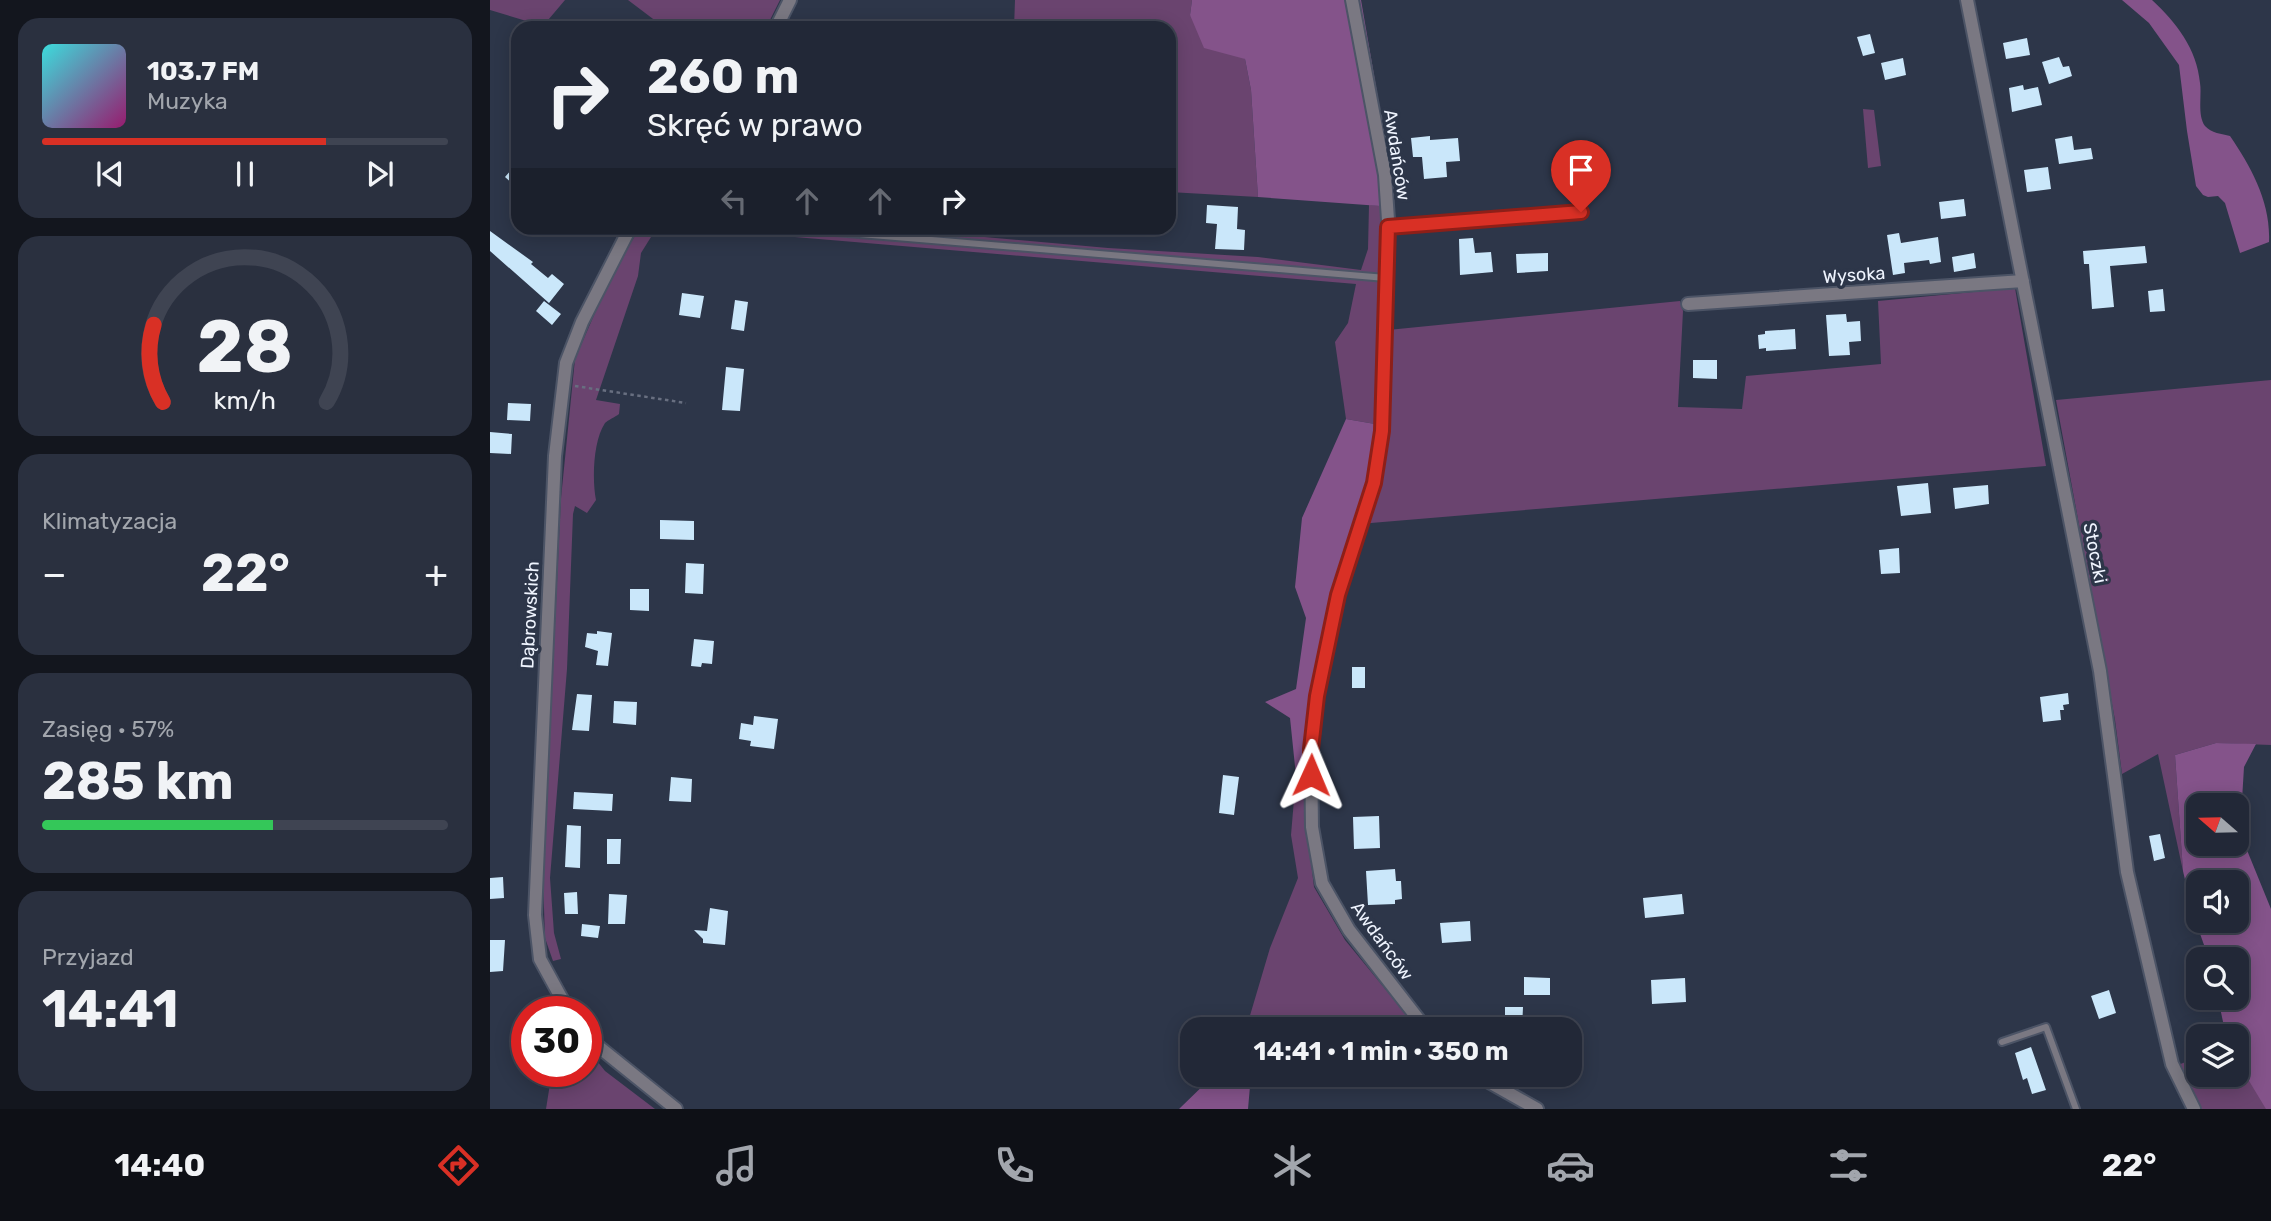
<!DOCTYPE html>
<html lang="pl">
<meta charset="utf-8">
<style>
:root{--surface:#222837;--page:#2a303f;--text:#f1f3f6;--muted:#a2a6ad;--line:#3f4452;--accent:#d93025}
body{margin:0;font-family:Rubik,sans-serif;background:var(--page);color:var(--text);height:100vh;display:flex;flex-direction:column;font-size:26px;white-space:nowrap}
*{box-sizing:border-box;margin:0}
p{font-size:23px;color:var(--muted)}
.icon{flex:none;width:38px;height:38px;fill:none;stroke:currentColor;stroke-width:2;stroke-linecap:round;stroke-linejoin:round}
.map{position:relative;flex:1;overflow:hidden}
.details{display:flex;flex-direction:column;gap:18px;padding:18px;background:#13161e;width:490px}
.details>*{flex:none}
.hud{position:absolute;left:21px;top:21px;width:665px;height:214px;border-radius:21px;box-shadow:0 4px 18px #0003,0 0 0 2px var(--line);background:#222837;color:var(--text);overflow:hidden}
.needle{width:46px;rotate:290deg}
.tools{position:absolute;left:1696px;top:793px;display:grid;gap:14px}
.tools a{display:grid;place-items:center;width:63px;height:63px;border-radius:14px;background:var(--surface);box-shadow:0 4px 18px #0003,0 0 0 2px var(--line);font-size:35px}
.speed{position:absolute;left:21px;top:996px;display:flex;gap:14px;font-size:35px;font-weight:700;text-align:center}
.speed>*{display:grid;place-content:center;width:91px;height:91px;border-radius:50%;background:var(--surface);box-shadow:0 4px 18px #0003,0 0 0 2px var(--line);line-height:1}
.speed .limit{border:10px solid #d22;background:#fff;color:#111}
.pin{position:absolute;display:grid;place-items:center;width:60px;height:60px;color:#fff;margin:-72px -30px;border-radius:50% 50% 50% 0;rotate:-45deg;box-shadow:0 0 7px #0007}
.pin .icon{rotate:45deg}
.me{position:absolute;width:77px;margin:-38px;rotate:1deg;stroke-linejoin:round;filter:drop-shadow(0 0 5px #0008)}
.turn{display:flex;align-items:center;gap:24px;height:147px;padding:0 21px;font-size:32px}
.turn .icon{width:91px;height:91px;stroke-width:2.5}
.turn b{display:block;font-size:49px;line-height:60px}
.lanes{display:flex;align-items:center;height:66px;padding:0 21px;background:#0003;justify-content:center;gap:35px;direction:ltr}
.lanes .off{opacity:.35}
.big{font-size:52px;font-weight:700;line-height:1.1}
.details .widget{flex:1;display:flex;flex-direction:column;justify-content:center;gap:10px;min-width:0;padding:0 24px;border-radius:21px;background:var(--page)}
.details .dial{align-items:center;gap:0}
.dial svg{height:182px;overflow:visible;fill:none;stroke:var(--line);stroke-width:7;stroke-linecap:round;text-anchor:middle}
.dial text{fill:var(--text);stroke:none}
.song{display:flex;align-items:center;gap:21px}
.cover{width:84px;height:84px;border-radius:10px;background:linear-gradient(135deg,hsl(180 70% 55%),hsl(320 70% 35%))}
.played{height:7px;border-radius:4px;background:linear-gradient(90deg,var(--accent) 70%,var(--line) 70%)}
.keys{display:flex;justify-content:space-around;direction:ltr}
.heat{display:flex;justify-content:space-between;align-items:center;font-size:38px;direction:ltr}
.charge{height:10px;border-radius:5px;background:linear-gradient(90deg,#34c759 57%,var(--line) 0)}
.trip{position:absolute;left:690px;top:1017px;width:402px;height:70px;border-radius:21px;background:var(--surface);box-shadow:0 4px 18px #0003,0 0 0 2px var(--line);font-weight:700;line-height:70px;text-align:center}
.tab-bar{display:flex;height:112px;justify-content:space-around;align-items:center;background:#0e1016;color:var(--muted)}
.tab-bar .icon{width:49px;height:49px}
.tab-bar .selected{color:var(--accent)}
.tab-bar b{font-size:32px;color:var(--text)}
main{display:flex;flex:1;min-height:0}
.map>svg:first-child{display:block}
</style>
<main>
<section class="details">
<div class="widget">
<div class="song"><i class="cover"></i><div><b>103.7 FM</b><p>Muzyka</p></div></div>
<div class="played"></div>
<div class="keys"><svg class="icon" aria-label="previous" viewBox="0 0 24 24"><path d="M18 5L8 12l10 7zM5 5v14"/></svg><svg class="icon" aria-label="pause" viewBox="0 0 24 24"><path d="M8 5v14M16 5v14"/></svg><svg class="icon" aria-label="next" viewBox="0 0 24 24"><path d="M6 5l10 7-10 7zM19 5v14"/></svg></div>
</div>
<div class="widget dial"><svg viewBox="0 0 100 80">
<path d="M14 69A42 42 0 1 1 86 69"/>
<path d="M14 69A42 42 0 0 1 10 35" stroke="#d93025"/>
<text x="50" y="56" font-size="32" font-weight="700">28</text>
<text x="50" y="72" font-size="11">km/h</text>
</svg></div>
<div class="widget"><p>Klimatyzacja</p>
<div class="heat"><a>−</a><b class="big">22°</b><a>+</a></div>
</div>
<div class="widget"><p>Zasięg · 57%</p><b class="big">285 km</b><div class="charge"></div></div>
<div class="widget"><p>Przyjazd</p><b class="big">14:41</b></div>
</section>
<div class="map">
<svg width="1781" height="1109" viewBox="0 0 1781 1109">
<rect width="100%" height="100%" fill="#2d3649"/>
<!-- green -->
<path fill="#6a446f" d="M0 0H75L53 26 0 10Z
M138 0H290L276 28H175Z
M525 0H702L700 15 755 59 761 90 768 197 679 192V28H524Z
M1373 109 1384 110 1391 166 1378 168Z
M879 205 904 207 898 330 1190 301 1193 311 1188 407 1252 409 1256 376 1391 364 1388 301 1525 288 1556 466 869 524 885 424 856 419 845 342 858 323 866 284 198 228H394L618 248 768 257 871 270 878 249Z
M150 228H177L166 229 151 253 148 276 106 400 130 404 129 414C125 417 118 420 115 423 103 441 102 480 106 500L97 513 85 506 83 514 77 669 60 878 64 933 71 959 63 961 55 938 53 878 71 498 85 359 124 269Z
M1781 380V745L1726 743 1685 755 1693 871 1668 754 1632 774 1625 720 1566 400Z
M806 776 815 779 819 846 824 887 855 940 928 1029H756L780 948 808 878 801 835Z
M96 1047 115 1071 165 1109H56L62 1071H96Z
M1708 1057V1074H1746L1747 1059 1777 1109H1711L1688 1065Z"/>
<!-- forest -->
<path fill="#84538a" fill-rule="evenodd" d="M702 0H871L893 127 904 207 768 197 761 90 755 59 714 48 700 15Z
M1632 0H1662C1686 22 1707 49 1710 83 1712 95 1707 115 1715 126 1721 133 1732 134 1740 136 1761 167 1781 202 1779 242L1750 253 1735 203 1728 196 1718 197 1713 195 1706 186 1697 131 1689 65 1659 23Z
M856 419 885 424 873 513 822 713 815 779 806 776 800 718 775 702 806 689 816 618 805 587 812 518Z
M1726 743 1766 744 1754 767 1750 833 1781 909V1109H1776L1747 1061 1746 1036H1736L1728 998H1746V959H1719L1703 914 1693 871 1685 755ZM1746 805V844H1708V805ZM1746 882V920H1708V882Z
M724 1075H761L758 1109H689Z"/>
<!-- building -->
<path fill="#cae7fa" d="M1380 34 1385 53 1373 56 1367 37Z
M1537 38 1540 55 1516 59 1513 43Z
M1569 57 1573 67 1579 66 1582 76 1559 84 1552 62Z
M1413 58 1416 75 1395 80 1391 63Z
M1533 85 1534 90 1548 87 1552 105 1522 112 1519 88Z
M940 136V140L968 138 970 161 956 162 957 177 934 179 932 157H923L921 138Z
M1582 136 1584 150 1601 148 1603 159 1569 164 1565 139Z
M28 162V189L15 177Z
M1558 167 1561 189 1537 192 1534 170Z
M1474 199 1476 216 1451 219 1449 202Z
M717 205 748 207 747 229 755 230 754 250 725 249 727 224 716 223Z
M0 231 43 262 41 264 58 278 62 274 74 284 59 303 0 251Z
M1409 233 1411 243 1448 237 1451 262 1440 264 1439 260 1414 263 1415 273 1403 275 1397 235Z
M983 238 985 253 1001 252 1003 272 970 275 969 239Z
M1655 246 1657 263 1620 266 1624 307 1602 309 1599 264H1594L1593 251Z
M1058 253V271L1027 273 1026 254Z
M1484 253 1486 268 1464 272 1462 257Z
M1673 289 1675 311 1660 312 1658 291Z
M192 293 214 296 210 318 189 315Z
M245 300 258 302 254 331 241 329Z
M54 301 71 314 62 325 46 311Z
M1356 314 1357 322 1370 321 1371 341 1359 342 1360 355 1339 356 1336 315Z
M1305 329 1306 349 1276 351V348L1269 349 1268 335 1275 334V331Z
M1203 360H1227V379L1203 378Z
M236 367 254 369 250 411 232 410Z
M18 403 41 404 40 421 17 420Z
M0 432 22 434 21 454 0 453Z
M1438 483 1441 513 1411 516 1407 486Z
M1498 485 1499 504 1465 509 1463 488Z
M170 520 204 521V540L170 539Z
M1409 548 1410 573 1391 574 1389 550Z
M196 563 214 564 213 594 195 593Z
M140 589H159V611L140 610Z
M107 631 122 633 118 666 106 665 108 651 95 647 97 633 107 634Z
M204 639 224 641 222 664 212 663 211 667 201 666Z
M862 667H875V688H862Z
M1578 693 1579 704 1573 705 1574 710H1570L1571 720 1553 722 1550 697Z
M87 694 102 695 99 731 82 730Z
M124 701 147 702 146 725 123 723Z
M264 716 288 719 284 749 260 746 261 741 249 739 251 723 263 725Z
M733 775 749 777 744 815 729 813Z
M181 777 202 779 201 802 179 801Z
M84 792 123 794 122 811 83 809Z
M889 816 890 848 864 849 863 817Z
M77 825 91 826 90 868 75 867Z
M1670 834 1675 858 1664 861 1659 836Z
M117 839H131L130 864H117Z
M905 869 906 881H911L912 899 905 900V904L878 905 876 871Z
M13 877 14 898 0 899V878Z
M87 892 88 914H75L74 893Z
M119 894 137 895 135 924H118Z
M1192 894 1194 914 1155 918 1153 898Z
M220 908 238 911 235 945 213 943V939L204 930 217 931Z
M980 921 981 941 952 943 950 923Z
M92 924 110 926 108 938 91 936Z
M0 940H15L13 971 0 972Z
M1034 977 1060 978V995H1034Z
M1195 978 1196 1002 1162 1004 1161 980Z
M1619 990 1626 1013 1609 1019 1601 996Z
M1015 1007H1033L1032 1029H1015Z
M1541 1047 1556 1090 1542 1094 1537 1078 1533 1080 1525 1053Z"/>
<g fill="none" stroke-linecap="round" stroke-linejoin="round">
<defs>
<path id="service" d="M898 227 1091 212
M298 228 896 278
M1512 1042 1556 1027 1586 1109"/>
<path id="minor" d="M862 0 895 175 898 220 892 431 884 483 848 595 827 696 821 749 822 827 832 883 859 930 936 1029
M1477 0 1610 671 1637 872 1682 1064 1704 1109
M286 28 300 0
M1198 304 1533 281
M79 1012 50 959 45 915 65 456 76 363 92 322 140 228
M96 1033 104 1043 186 1109
M985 1074 1047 1109"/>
</defs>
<!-- service casing -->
<use href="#service" stroke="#4c5466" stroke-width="10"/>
<!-- minor casing -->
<use href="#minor" stroke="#4c5466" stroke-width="16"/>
<!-- path -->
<path stroke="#686f80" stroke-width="2.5" stroke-dasharray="3.5 3.5" stroke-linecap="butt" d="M85 386 196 403"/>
<!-- service -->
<use href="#service" stroke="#7a7882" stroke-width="6"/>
<!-- minor -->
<use href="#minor" stroke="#7a7882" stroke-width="12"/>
</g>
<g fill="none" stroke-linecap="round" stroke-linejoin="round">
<defs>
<path id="route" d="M821 775V749L827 696 848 595 884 483 892 431 898 227 1091 212"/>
</defs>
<!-- route casing -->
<use href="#route" stroke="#8d1f18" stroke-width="18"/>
<!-- route -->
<use href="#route" stroke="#d93025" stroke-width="12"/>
</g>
<g text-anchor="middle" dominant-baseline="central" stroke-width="7" stroke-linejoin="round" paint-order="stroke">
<!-- street labels -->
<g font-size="18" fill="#eff4fe" stroke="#2d3649">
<text transform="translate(907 155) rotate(81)">Awdańców</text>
<text transform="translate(1364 275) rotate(-4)">Wysoka</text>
<text transform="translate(1605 553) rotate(79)">Stoczki</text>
<text transform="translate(40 615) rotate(-87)">Dąbrowskich</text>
<text transform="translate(892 941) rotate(54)">Awdańców</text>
</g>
</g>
</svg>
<div class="tools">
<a><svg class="needle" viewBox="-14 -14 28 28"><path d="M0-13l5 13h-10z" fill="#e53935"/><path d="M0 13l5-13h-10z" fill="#a2a6ad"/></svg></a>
<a><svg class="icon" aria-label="sound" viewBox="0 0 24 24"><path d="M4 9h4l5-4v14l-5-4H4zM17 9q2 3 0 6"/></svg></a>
<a><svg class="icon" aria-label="search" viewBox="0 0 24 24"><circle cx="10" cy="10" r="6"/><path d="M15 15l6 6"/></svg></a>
<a><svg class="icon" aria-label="layers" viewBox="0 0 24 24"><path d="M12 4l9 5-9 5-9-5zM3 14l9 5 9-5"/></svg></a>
</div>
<div class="speed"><div class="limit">30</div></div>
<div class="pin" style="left:1091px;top:212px;background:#d93025"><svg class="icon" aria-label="arrive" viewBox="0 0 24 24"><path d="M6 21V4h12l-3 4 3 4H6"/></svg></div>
<svg class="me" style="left:821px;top:775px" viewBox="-20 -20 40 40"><path d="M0-17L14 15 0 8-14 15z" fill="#d93025" stroke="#fff" stroke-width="4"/></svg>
<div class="trip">14:41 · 1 min · 350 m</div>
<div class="hud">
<div class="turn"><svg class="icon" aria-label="right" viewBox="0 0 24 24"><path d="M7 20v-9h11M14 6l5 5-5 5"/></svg><div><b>260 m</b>Skręć w prawo</div></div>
<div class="lanes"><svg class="icon off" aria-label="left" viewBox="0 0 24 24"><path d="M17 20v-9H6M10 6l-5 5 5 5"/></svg><svg class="icon off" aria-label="ahead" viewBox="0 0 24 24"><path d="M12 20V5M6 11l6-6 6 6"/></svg><svg class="icon off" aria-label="ahead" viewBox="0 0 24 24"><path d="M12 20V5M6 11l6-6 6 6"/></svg><svg class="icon" aria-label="right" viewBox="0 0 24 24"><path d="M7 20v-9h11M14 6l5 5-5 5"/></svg></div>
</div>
</div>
</main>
<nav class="tab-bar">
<b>14:40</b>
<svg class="icon selected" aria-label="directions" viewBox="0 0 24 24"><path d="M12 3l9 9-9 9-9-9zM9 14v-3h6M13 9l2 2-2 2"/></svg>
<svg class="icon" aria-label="music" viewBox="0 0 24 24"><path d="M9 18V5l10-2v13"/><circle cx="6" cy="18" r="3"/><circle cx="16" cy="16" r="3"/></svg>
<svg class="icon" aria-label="phone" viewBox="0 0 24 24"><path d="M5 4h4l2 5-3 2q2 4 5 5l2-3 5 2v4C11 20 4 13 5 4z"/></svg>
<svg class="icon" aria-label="climate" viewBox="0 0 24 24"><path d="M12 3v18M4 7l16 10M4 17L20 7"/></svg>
<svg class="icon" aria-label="car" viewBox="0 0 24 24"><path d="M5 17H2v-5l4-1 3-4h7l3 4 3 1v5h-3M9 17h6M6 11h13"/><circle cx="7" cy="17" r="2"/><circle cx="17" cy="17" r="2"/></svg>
<svg class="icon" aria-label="filters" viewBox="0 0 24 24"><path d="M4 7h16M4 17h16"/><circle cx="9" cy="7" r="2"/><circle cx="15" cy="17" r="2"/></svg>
<b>22°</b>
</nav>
